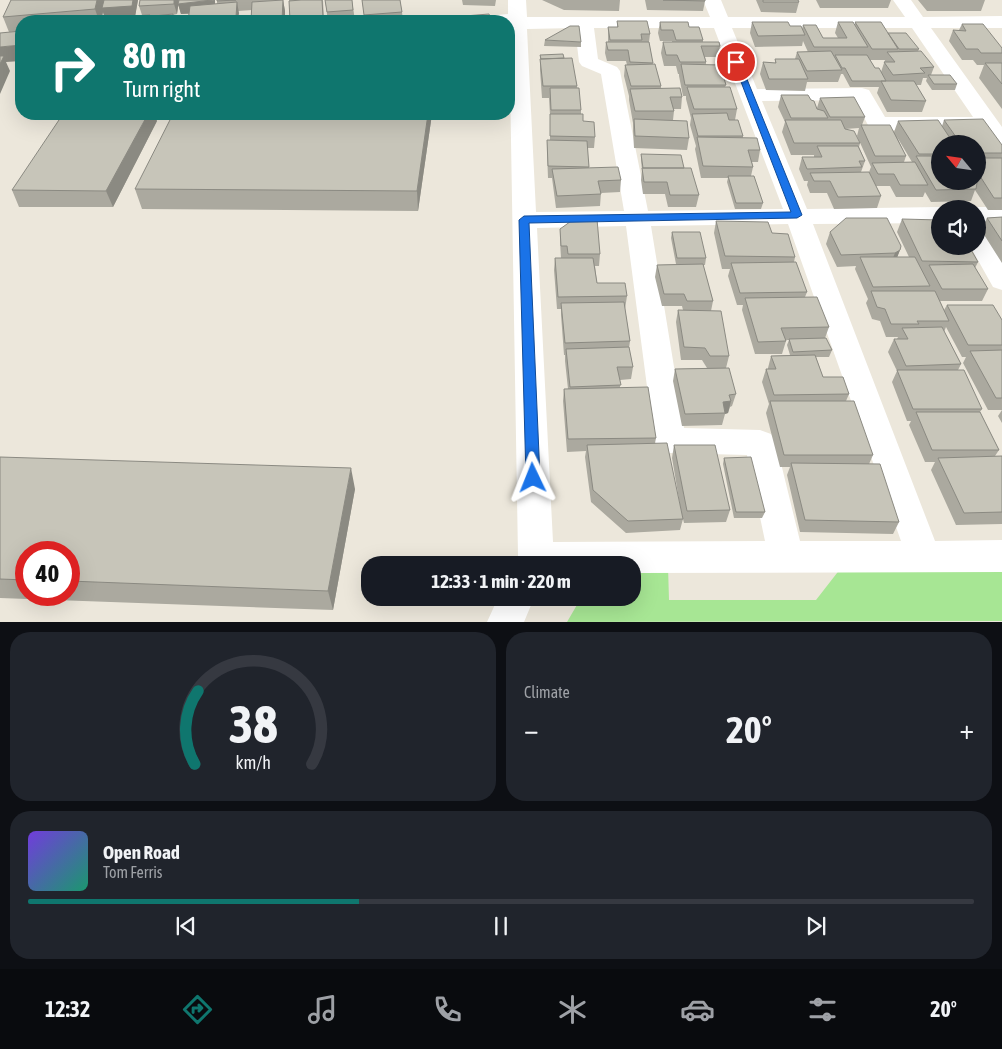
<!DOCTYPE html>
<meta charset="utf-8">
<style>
:root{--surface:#171b24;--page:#20242c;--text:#f1f3f6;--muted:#9ea1a6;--line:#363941;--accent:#0f766e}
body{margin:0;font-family:"Asap Condensed",sans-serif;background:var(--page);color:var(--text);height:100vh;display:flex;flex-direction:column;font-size:19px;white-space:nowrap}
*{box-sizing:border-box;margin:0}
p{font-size:16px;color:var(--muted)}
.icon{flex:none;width:28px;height:28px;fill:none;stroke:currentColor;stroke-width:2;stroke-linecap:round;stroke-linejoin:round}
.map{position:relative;height:622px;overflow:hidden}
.side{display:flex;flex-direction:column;gap:10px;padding:10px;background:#0d0f14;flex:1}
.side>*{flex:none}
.guide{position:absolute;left:15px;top:15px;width:500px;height:105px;border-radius:20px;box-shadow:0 5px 20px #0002;background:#0f766e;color:#fff;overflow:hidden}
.needle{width:32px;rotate:299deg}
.controls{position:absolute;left:931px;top:135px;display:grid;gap:10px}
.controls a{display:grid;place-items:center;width:55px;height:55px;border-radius:50%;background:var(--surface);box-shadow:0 5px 20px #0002;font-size:25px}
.speed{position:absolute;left:15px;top:541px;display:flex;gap:10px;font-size:25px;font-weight:700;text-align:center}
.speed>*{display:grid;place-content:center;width:65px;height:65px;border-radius:50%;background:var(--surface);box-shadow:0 5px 20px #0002;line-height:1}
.speed .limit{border:8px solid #d22;background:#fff;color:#111}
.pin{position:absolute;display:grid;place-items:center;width:42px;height:42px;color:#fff;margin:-21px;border:2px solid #fff;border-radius:50%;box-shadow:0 1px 5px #0007}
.me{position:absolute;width:55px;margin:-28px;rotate:358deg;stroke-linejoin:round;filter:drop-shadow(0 0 4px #0008)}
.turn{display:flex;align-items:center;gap:18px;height:105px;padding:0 25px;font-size:22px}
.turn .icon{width:65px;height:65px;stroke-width:2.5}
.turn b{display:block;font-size:35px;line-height:42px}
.big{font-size:38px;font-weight:700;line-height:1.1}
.side .widget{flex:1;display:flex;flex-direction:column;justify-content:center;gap:8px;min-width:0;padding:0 18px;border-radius:20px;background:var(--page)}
.side .dial{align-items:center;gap:0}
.dial svg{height:130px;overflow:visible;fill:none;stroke:var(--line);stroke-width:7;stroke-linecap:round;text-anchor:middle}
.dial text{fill:var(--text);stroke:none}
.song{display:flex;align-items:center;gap:15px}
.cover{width:60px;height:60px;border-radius:8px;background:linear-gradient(135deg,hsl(260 70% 55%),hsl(160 70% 35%))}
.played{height:5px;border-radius:2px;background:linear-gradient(90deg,var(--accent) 35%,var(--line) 35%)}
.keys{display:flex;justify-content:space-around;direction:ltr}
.heat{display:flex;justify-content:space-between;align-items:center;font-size:28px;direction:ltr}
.side .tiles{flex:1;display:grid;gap:10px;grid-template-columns:1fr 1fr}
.widget:last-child{grid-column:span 2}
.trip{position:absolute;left:361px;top:556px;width:280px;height:50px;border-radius:20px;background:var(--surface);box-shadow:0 5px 20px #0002;font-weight:700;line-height:50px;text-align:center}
.tabs{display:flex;height:80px;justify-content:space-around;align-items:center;background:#090b0e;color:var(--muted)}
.tabs .icon{width:35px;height:35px}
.tabs .on{color:var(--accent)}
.tabs b{font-size:22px;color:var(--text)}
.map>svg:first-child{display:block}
</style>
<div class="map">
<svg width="1002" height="622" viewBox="0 0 1002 622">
<rect width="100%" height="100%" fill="#ece7db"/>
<!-- green -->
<path fill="#a7e694" d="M844 564 1002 570V621L567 622 581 598H632L633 569 668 566 669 600H816Z"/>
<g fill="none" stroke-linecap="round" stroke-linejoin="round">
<!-- minor -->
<path fill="#fff" fill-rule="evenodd" d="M508 0H526L527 17H710L703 0H721L728 17H905L893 0H911L923 17 1002 16V28H931L1002 127V150L994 148 982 130H878L870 129 855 100 762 101 807 209 940 207 945 209H940V223L813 224 935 541 1002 540V572L632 573V565H514L518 556 509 21H474L476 17 508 14ZM575 28 579 62 582 66 601 74 624 211 536 212 527 29ZM594 28H714L783 209 648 211 620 71 617 67 598 59ZM732 28H912L973 117H885L869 90 862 88 757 89ZM788 224 901 541H800L776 443 771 434 760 430 684 428 651 226ZM626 226 654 440 659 449 670 453 747 455 765 541 553 542 537 228Z
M978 207H1002V223L978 222V209H973Z
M978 230 987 232 1002 258V290L993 287 970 246H978Z
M498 598H534L524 622H487Z"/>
</g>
<!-- wall -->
<path fill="#aba99f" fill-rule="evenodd" d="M11 0H138L135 16 142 15 139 6 140 0H215V4H217V0H283L285 11 252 10 238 11V21H188L189 14H181L178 4 179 0 177 14 173 15 174 20 154 16H150L151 21H130L131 17H126L127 21H104L105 18 103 12 101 21H21V31L9 32 3 17Z
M289 0H323L324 21H290Z
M325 0H352L355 21H328Z
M362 0H400L402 12 403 21H365Z
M462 0H496L495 6 463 5Z
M542 0H620L619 11 564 10Z
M645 0H705V1L703 11 647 10Z
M756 0H798L799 2 796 13 761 12Z
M816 0H891L888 8H820Z
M918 0H985L981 11H927Z
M617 21 650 34 649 42 653 65 661 86V88L682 97 681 109H674V111L673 120 689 138 687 150 634 148 633 131V123L629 100V96L624 76 625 65H627L626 61H607L605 53 606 42H608V27H617Z
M660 22 689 27 703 40V42L720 46 718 57H705L706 62V65L726 85 725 87 737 109 735 120 743 136V138L760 150 758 162H752L753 167 751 176 763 203 761 209H735L727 182 728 178H701L695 149 696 146 690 125 691 118 686 99V96H683L679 76V74H678L676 66H664L661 53 663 42H672V41H660L658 33Z
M752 22 790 26 802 29 803 25 823 38H838L835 33 838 22 855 25V22L888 33 919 49 918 51 934 67 931 75 957 84 955 90H932L926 81 927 78H923L921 85H916L926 101 922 112H887L877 93 879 87H850L843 74H841L838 82H807L805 91 766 90 760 74 763 62 775 63V59H795L797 52H808L803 41 802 46 755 47 750 33ZM870 60H885L881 72 875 68Z
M962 24 1002 48V109L979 78 984 65H977L973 60H962L949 41 953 30H959Z
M545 40 581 42V47L544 46Z
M540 55 564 58 577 86 581 110V114L583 121 595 137 594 148H587L589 168 621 180 620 192 601 193 600 206 556 208 552 178H548L547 152V140H550V115L549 98H542L540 70Z
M781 95 811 100 817 108 820 98 865 117 862 125 894 132 898 121 942 126 944 120 1002 145V210H988L975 190 971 201 931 202 925 192 923 197H896L890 186H876L881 196 877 208 834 209 827 193H810L807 185 808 181H804L799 169 802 157H814V155H791L782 132 785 122 778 107ZM859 128 857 136 871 167 869 172H861L865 161 859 147 860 143 845 129ZM897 137 912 162H904L906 156ZM940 144H978V181H940Z
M432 114 418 211 142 209 135 189Z
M157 121 113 207H19L12 190Z
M641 154 684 168 699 195 696 207H668L665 194H643L641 180 642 170 641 160Z
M1002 217V263L981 230 987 218Z
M902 219 978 262 975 268 988 289 982 301H940L944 310 947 305 1002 320V423L998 416 1002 410H988L963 363 966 357H962L946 327 944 332 961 364 958 370 982 409 980 412 999 450 995 456H1002V524L956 525 931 470 935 462H925L909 425 911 421H907L892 382 897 371 888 352 894 339H897L898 337H886L880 321 872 319 866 303 868 299 855 269 856 266 837 267 826 244 830 232 900 250 897 257H909L897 232Z
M716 221 772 233 795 257 794 262 807 292 805 297 829 327 825 338 832 350 829 357H816L823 377 849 394 846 401 873 455 869 464 899 522 893 534 800 532 787 475 790 467H780L766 413 769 404 762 382 766 369H768V368L771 356 790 355 787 345 789 340H786V341L782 354H755L742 310 743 305H737L728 276 730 269H722L714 233Z
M560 229 600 254 599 266H595L597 283 627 296 625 309 630 341 629 348 633 367 631 379 620 380V388L656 438 655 443 681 511 672 458 674 445 730 510 726 522 684 523 683 519 680 530 626 533 591 502 585 457 586 451 567 452 563 401 564 389H568L565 361V355H564L561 315V309H557L554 270 555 258H561L560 241Z
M672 232 706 258 705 265H703L713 301 711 311 729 356 726 368 736 394 732 406 730 407 728 413 725 414 722 425 682 426 673 381 675 369 707 368 702 360H681L676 322 678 310H683L682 306H662L655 277 657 265 695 264H676L671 238Z
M0 457 355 489 333 610 0 598ZM26 552H69V595H26Z
M724 458 765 512 762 518H734L723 464Z"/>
<!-- shaded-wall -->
<path fill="#8b8a82" d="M97 0H138L135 17H126L127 21 105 19 103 12 101 21H99L95 9Z
M174 0H179L177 14 174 4Z
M215 0V11L181 14 178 4Z
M283 0 285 11V21H282Z
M237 2 239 13 238 21H237L236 17Z
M150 15 151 20V21H148Z
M21 45V61L6 62 10 71 0 94V47Z
M148 114H155L157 121 113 207 106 191Z
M428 114H432L418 211 417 191Z
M900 250 895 263 890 265 895 253Z
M731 401 728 413 725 414 723 402Z
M351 468 355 489 333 610 328 591Z"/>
<!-- building -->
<path fill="#c7c5b9" stroke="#8b8a82" d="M11 0H97L95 9 3 17Z
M104 0H133L132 6 102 8Z
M140 0H174V4L139 6Z
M179 0H212L178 4Z
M217 0H236L217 1Z
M283 0 282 21H251L252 2Z
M301 0H322L323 17 290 20 289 1Z
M325 0H352L353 10 327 12Z
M362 0H400L402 12 364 15Z
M663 0H705V1Z
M763 0H798L799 2H763Z
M237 2 236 17 188 21 190 6Z
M173 14 172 21H153L154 16Z
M489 14 492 21H404Z
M150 15 148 21H130L131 16Z
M126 16 125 21H104L105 18Z
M617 21H647L650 34H641L642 40H610L608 27H618Z
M660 22H688L689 27H699L703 40H676L673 30H661Z
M752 22H788L790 26H801L805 35 758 36Z
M838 22H853L868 47H814L803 25H816L823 38H847Z
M855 22H881L898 49H872Z
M962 24H983L1002 48V53H981L978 49H966L953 30 966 31Z
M570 26H579L581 42 545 40Z
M21 31V45L0 47V33Z
M888 33H906L919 49H899Z
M606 42H649L653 63 630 62 628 50H608Z
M663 42H719L720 46H701L706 62H680L677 55H666Z
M831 51 842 70 807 71 797 52Z
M921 51 934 67 920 68 925 73 893 75 884 62H895L887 52Z
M563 54 564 58 541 59 540 55Z
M835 55H867L875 68H879L886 81H852L845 68H842Z
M0 56H4L0 64Z
M572 58 577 86H543L540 59Z
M775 59H799L808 79H769L763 62 776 63Z
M985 63H1002V84Z
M655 64 661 86H631L625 65Z
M681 64 720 65 726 85H685Z
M928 75H950L957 84H934Z
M881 81H914L926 101 891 100Z
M687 87H730L737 109H694Z
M550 88H579L581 110H551Z
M680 88 682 97H670L674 111H635L630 89Z
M781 95H808L811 100 814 101 817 109 824 111 828 118H791Z
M854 97 865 117H830L820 98Z
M727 113 729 120H738L743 136H698L692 114Z
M63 114H148L106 191 12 190Z
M173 114H428L417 191 135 189Z
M550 114H583V121L594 122 595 137 550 136Z
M634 119 687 121 689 138 635 136Z
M983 119 1002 145V153H978V144H961L944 120Z
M785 120H841L845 129 854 131 860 143H794Z
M938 120 954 144H940V154H919L898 121Z
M861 125H890L906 156H875Z
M697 137 757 138 760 150H748L753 167 703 166Z
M547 140 587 141 589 167 548 166Z
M817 146H858L865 161H859L862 167 807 169 802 157H822Z
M641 154 681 155 684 168H643Z
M916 156H940V181H976L977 183 976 189 936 190Z
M978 158H1002V198H994L978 173Z
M915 162 928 185H900L894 174H878L872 163Z
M618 167 621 180 598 181 601 194 557 196 552 169Z
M642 168H691L699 195H670L667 182H644Z
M869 172 881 196 838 197 830 181H814L810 173Z
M728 176H754L763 203H736Z
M1002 217V241L987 218Z
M846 218H887L901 246 900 250 895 253 841 255 830 232Z
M574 219H597L600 254H568L567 246H561L560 229Z
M902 219 940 220V246H969L978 262 922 261Z
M716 221 768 222 772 233 788 234 795 257 725 256Z
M672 232H700L706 258H677Z
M860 257H915L930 286 873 287Z
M555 258H593L597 283H625L627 296 558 297Z
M796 262 807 292 740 293 731 263Z
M703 264 713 301H687L684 294H664L657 265Z
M973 264 988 289H942L929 265Z
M871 291H935L949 321H917L919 324H891L885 309 877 307Z
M817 297 829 327 781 328 786 341 758 342 745 298Z
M624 302 630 341 565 343 561 303Z
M947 305H993L1002 320V345H968Z
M678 310 721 311 729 356H710L705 348 684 347Z
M942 327 961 364 906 366 894 339H908L902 328Z
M826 338 832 350 793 352 789 339Z
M629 347 633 367H617L621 385 570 387 566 349Z
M1002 350V398H996L970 351Z
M815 355 823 377H843L849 394 774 395 766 369H776L771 356Z
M729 368 736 394 729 395 731 401 723 402 725 413 685 414 675 369Z
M897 370H964L982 409H913Z
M648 387 656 438 568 439 564 389Z
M770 401H854L873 455H784Z
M916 412H980L999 450H932Z
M667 443 683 519 628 521 593 490 587 445Z
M674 445H715L730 510 687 511Z
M1002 456V512L964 513 938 458Z
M0 457 351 468 328 591 69 581V552H26V580L0 579Z
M751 457 765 512H736L724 458Z
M791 463 880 464 899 522 805 520Z"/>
<!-- route -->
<path fill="#1a73e8" stroke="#114b97" d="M733 61 740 62 802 215 797 218 529 223 540 478 538 482H528L526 478 519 220 524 216 791 212Z"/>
</svg>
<div class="controls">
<a><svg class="needle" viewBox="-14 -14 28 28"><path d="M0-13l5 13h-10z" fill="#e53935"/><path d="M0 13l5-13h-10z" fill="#9ea1a6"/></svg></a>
<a><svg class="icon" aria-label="sound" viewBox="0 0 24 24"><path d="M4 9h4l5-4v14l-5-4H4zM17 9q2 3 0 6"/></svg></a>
</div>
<div class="speed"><div class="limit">40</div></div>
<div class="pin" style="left:736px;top:62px;background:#d93025"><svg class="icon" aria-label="arrive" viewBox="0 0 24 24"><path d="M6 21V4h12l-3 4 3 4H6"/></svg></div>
<svg class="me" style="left:533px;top:478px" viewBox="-20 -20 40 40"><path d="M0-17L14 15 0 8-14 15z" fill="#1a73e8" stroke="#fff" stroke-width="4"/></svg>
<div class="trip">12:33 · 1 min · 220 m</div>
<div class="guide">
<div class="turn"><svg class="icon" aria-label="right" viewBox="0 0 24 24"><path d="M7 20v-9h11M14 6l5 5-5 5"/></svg><div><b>80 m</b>Turn right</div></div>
</div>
</div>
<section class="side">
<div class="tiles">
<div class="widget dial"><svg viewBox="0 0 100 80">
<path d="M14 69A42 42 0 1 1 86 69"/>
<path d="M14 69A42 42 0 0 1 16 24" stroke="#0f766e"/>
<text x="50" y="56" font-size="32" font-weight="700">38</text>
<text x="50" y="72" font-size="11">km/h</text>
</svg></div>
<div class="widget"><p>Climate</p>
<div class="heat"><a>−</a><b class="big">20°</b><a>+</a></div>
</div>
<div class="widget">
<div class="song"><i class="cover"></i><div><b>Open Road</b><p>Tom Ferris</p></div></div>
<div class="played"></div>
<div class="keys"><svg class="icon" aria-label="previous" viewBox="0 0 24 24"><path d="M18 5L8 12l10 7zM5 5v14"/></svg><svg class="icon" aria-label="pause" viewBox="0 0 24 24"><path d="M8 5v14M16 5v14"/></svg><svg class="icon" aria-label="next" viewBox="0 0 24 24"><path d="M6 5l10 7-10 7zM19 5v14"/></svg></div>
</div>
</div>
</section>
<nav class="tabs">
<b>12:32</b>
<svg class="icon on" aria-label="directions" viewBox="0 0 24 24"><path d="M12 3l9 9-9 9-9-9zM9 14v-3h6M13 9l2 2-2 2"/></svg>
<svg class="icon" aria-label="music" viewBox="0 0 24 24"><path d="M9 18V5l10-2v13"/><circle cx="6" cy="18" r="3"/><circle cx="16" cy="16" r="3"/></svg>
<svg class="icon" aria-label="phone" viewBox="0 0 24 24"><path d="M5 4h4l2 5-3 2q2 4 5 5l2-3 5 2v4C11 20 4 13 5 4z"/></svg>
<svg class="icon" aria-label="climate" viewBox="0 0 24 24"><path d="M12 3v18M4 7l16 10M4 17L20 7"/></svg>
<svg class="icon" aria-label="car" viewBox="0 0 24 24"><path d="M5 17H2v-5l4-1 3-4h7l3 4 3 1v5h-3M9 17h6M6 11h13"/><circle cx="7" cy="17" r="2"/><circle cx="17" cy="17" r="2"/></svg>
<svg class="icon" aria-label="filters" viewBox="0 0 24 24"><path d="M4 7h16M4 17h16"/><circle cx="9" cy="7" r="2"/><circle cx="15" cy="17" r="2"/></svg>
<b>20°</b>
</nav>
